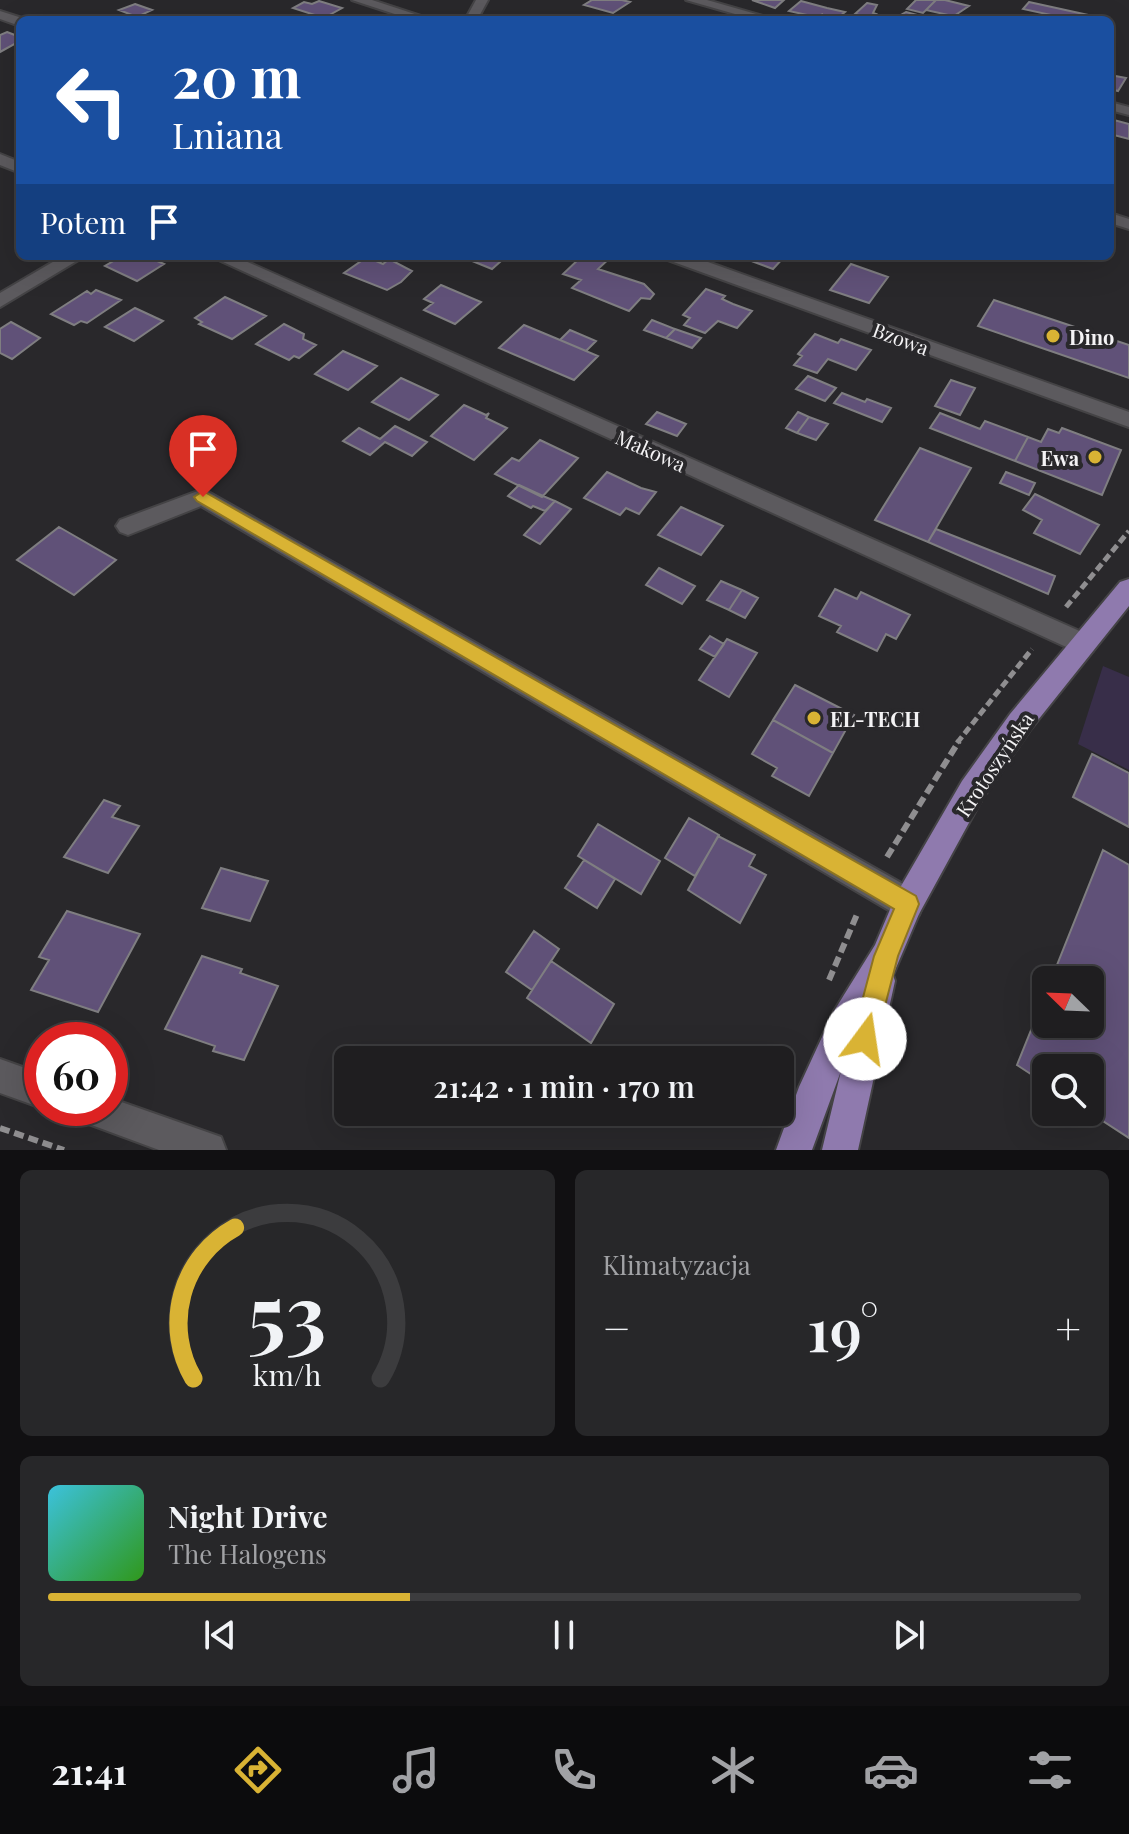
<!DOCTYPE html>
<html lang="pl">
<meta charset="utf-8">
<style>
:root{--surface:#1f1e20;--page:#272729;--text:#f1f3f6;--muted:#a1a2a5;--line:#3c3c3e;--accent:#d9b334}
body{margin:0;font-family:"Playfair Display",serif;background:var(--page);color:var(--text);height:100vh;display:flex;flex-direction:column;font-size:30px;white-space:nowrap}
*{box-sizing:border-box;margin:0}
p{font-size:26px;color:var(--muted)}
.icon{flex:none;width:44px;height:44px;fill:none;stroke:currentColor;stroke-width:2;stroke-linecap:round;stroke-linejoin:round}
.map{position:relative;height:1150px;overflow:hidden}
.panel{display:flex;flex-direction:column;gap:20px;padding:20px;background:#111012;flex:1}
.panel>*{flex:none}
.guide{position:absolute;left:16px;top:16px;width:1098px;height:244px;border-radius:12px;box-shadow:0 8px 32px #0002,0 0 0 2px var(--line);background:#1a4fa0;color:#fff;overflow:hidden}
.needle{width:52px;rotate:293deg}
.controls{position:absolute;left:1032px;top:966px;display:grid;gap:16px}
.controls a{display:grid;place-items:center;width:72px;height:72px;border-radius:12px;background:var(--surface);box-shadow:0 8px 32px #0002,0 0 0 2px var(--line);font-size:40px}
.speed{position:absolute;left:24px;top:1022px;display:flex;gap:16px;font-size:40px;font-weight:700;text-align:center}
.speed>*{display:grid;place-content:center;width:104px;height:104px;border-radius:50%;background:var(--surface);box-shadow:0 8px 32px #0002,0 0 0 2px var(--line);line-height:1}
.speed .limit{border:12px solid #d22;background:#fff;color:#111}
.pin{position:absolute;display:grid;place-items:center;width:68px;height:68px;color:#fff;margin:-82px -34px;border-radius:50% 50% 50% 0;rotate:-45deg;box-shadow:0 0 8px #0007}
.pin .icon{rotate:45deg}
.me{position:absolute;width:88px;margin:-44px;rotate:14deg;stroke-linejoin:round;filter:drop-shadow(0 0 6px #0008)}
.turn{display:flex;align-items:center;gap:28px;height:168px;padding:0 24px;font-size:36px}
.turn .icon{width:104px;height:104px;stroke-width:2.5}
.turn b{display:block;font-size:56px;line-height:68px}
.then{display:flex;align-items:center;height:76px;padding:0 24px;background:#0003;gap:16px;font-size:30px}
.big{font-size:60px;font-weight:600;line-height:1.1}
.panel .widget{flex:1;display:flex;flex-direction:column;justify-content:center;gap:12px;min-width:0;padding:0 28px;border-radius:12px;background:var(--page)}
.panel .dial{align-items:center;gap:0}
.dial svg{height:208px;overflow:visible;fill:none;stroke:var(--line);stroke-width:7;stroke-linecap:round;text-anchor:middle}
.dial text{fill:var(--text);stroke:none}
.song{display:flex;align-items:center;gap:24px}
.cover{width:96px;height:96px;border-radius:12px;background:linear-gradient(135deg,hsl(190 70% 55%),hsl(110 70% 35%))}
.played{height:8px;border-radius:4px;background:linear-gradient(90deg,var(--accent) 35%,var(--line) 35%)}
.keys{display:flex;justify-content:space-around;direction:ltr}
.heat{display:flex;justify-content:space-between;align-items:center;font-size:44px;direction:ltr}
.panel .tiles{flex:1;display:grid;gap:20px;grid-template-columns:1fr 1fr}
.widget:last-child{grid-column:span 2}
.trip{position:absolute;left:334px;top:1046px;width:460px;height:80px;border-radius:12px;background:var(--surface);box-shadow:0 8px 32px #0002,0 0 0 2px var(--line);font-weight:600;line-height:80px;text-align:center}
.tab-bar{display:flex;height:128px;justify-content:space-around;align-items:center;background:#0c0c0d;color:var(--muted)}
.tab-bar .icon{width:56px;height:56px}
.tab-bar .selected{color:var(--accent)}
.tab-bar b{font-size:36px;color:var(--text)}
.map>svg:first-child{display:block}
</style>
<div class="map">
<svg width="1129" height="1150" viewBox="0 0 1129 1150">
<rect width="100%" height="100%" fill="#29282b"/>
<!-- green -->
<path fill="#382e49" d="M1103 666 1129 677V770L1078 744Z"/>
<!-- building -->
<path fill="#605178" stroke="#7f7e81" stroke-width="2" d="M592 0H622L630 2 613 13 584 5Z
M752 0H784L775 8Z
M916 0H936L923 13 907 9Z
M936 0H945L969 6 954 16 957 17 926 10Z
M319 1 342 8 324 18 293 8 304 2 312 4Z
M801 1 827 8 845 12 835 20H817L823 14 816 17 789 11Z
M1029 2 1102 18 1074 20 1023 9Z
M867 3 877 5 873 13 876 14 869 20H854L860 15 855 14Z
M135 4 152 10 137 17 119 10Z
M906 12 921 16 919 18 927 20H892Z
M7 32 20 37V41L0 52V35Z
M1110 75 1126 78 1118 91 1110 89Z
M1110 119 1129 124V139L1110 134Z
M122 256H146L164 264 137 281 105 266Z
M460 256H489L501 261 492 269Z
M582 256H612L598 269 644 284 654 294 650 299 641 298 629 311 572 288 581 280 563 274Z
M738 256H785L773 269Z
M367 257 383 264 389 259 412 271 401 282 387 290 344 273Z
M851 264 888 277 869 303 830 290Z
M441 285 481 302 455 324 424 310 433 303 424 299Z
M706 289 725 296 722 299 733 304 752 311 737 328 718 321 705 333 684 325 690 318 683 315Z
M96 290 121 300 87 323 81 321 74 325 51 314 87 291 91 294Z
M225 297 266 316 232 339 199 324 202 322 195 318Z
M994 300 1129 345V378L978 326Z
M135 308 163 321 134 341 105 327Z
M652 320 675 329 666 338 644 330Z
M11 322 40 338 12 359 0 353V329Z
M284 324 304 334 303 339 316 345 299 358 294 356 289 360 256 344Z
M524 325 560 340 598 356 574 380 499 348Z
M675 329 701 338 692 348 666 338Z
M570 330 596 341 586 351 560 340Z
M815 334 838 343 841 339 871 350 856 370 828 359 817 373 794 365 802 356 798 354Z
M343 351 377 366 348 390 315 374Z
M808 376 836 388 825 401 796 389Z
M401 378 438 395 409 420 372 402Z
M951 380 975 388 960 415 935 406Z
M842 393 865 402 867 399 891 408 882 422 834 403Z
M464 405 486 415 489 413 486 418 507 428 474 460 431 436Z
M657 412 686 424 677 436 646 424Z
M798 412 809 417 797 433 786 428Z
M940 413 980 429 985 421 1028 437 1015 461 930 428Z
M809 417 828 424 816 440 797 433Z
M395 426 427 442 412 456 385 442 370 455 343 441 359 428 380 439Z
M1062 428 1121 450 1102 495 1015 461 1028 437 1041 442 1048 429 1059 433Z
M540 440 578 458 542 497 495 474 512 458 519 461Z
M920 448 971 468 928 542 875 520Z
M607 472 641 488 656 492 639 514 626 508 620 515 584 498Z
M1006 472 1035 483 1029 495 1000 483Z
M519 485 543 496 555 501 545 511 533 506 531 508 508 496Z
M1035 494 1099 525 1080 554 1034 533 1042 520 1023 510Z
M555 501 571 509 540 544 524 535Z
M681 507 723 526 701 555 658 535Z
M59 527 116 560 74 595 17 560Z
M936 529 1055 576 1048 594 928 542Z
M659 568 695 586 682 604 646 585Z
M721 581 742 590 729 610 707 600Z
M835 589 857 599 861 592 910 615 896 639 886 634 877 651 837 632 841 626 819 616Z
M742 590 758 598 745 618 729 610Z
M710 636 724 644 715 657 700 649Z
M727 639 757 653 729 697 699 680Z
M795 685 854 715 833 753 773 720Z
M773 720 833 753 809 796 772 776 777 768 752 754Z
M1092 754 1129 773V827L1073 797Z
M104 800 120 806 112 817 139 826 108 873 64 857Z
M689 818 719 835 695 876 665 858Z
M598 824 660 861 641 894 578 856Z
M718 836 755 855 749 866 766 875 740 923 688 890Z
M1103 850 1129 865V1138L1089 1112 1090 1068H1046V1084L1017 1065 1046 993V1024H1090V980H1051Z
M584 860 615 879 597 908 565 888Z
M221 868 268 881 250 921 202 908Z
M67 911 140 934 98 1012 31 990 49 960 39 957Z
M534 931 559 949 532 990 506 972Z
M202 956 242 969 240 973 278 986 244 1060 213 1051 215 1046 165 1029Z
M551 961 614 1004 591 1043 527 998Z"/>
<g fill="none" stroke-linecap="round" stroke-linejoin="round">
<defs>
<path id="minor" d="M352 0H372L433 20H413Z
M476 0H488L477 20H465Z
M686 0H707L777 20H756Z
M0 11 25 19V20H20V26L0 19Z
M1110 102 1129 107V115L1110 110Z
M0 154 20 162V173L0 165Z
M1110 213 1129 219V229L1110 223Z
M63 256H85L0 307V293Z
M210 256H234L1093 637 1097 644 1093 651 1084 654 1075 651Z
M665 256H691L1129 412V427L668 260Z
M203 489 919 893 923 904 919 915 908 919 897 915 201 506 128 535 120 532 116 526 120 520Z
M0 1059 42 1074V1108L0 1093Z
M110 1098 221 1137 226 1150H159L78 1120 73 1108H110Z"/>
<path id="major" d="M1129 579V606L1030 730 982 799 919 914 893 975 895 981 858 1150H822L841 1071 812 1150H776L799 1087 834 1011 875 945 897 893 962 781 1010 714 1120 582Z"/>
</defs>
<!-- minor casing -->
<use href="#minor" stroke="#444345" stroke-width="4"/>
<!-- major casing -->
<use href="#major" stroke="#444345" stroke-width="4"/>
<!-- path-far1 -->
<path stroke="#8f8e90" stroke-width="5" stroke-dasharray="8 4" stroke-linecap="butt" d="M1066 607 1129 531
M957 743 1032 649"/>
<!-- path -->
<path stroke="#8f8e90" stroke-width="6" stroke-dasharray="10 5" stroke-linecap="butt" d="M887 857 959 741
M829 980 858 912
M0 1128 64 1150"/>
<!-- minor -->
<use href="#minor" fill="#5c5a5e" fill-rule="evenodd"/>
<!-- major -->
<use href="#major" fill="#8f7aae" fill-rule="evenodd"/>
</g>
<!-- route -->
<path fill="#d9b334" stroke="#8d7422" stroke-width="2" d="M203 491 916 896 919 904 898 956 874 1048 865 1051 856 1048 852 1039 874 956 894 909 197 501 194 497Z"/>
<!-- markers -->
<g fill="#d9b334" stroke="#29282b" stroke-width="3">
<circle cx="1053" cy="336" r="8"/>
<circle cx="1095" cy="457" r="8"/>
<circle cx="814" cy="718" r="8"/>
</g>
<g text-anchor="middle" dominant-baseline="central" stroke-width="8" stroke-linejoin="round" paint-order="stroke">
<!-- poi labels -->
<g font-size="20" font-weight="bold" fill="#f4f3f5" stroke="#29282b" text-anchor="start">
<text x="1069" y="336">Dino</text>
<text x="1079" y="457" text-anchor="end">Ewa</text>
<text x="830" y="718">EL-TECH</text>
</g>
<!-- street labels -->
<g font-size="20" fill="#f4f3f5" stroke="#29282b">
<text transform="translate(901 338) rotate(20)">Bzowa</text>
<text transform="translate(651 450) rotate(24)">Makowa</text>
<text transform="translate(994 764) rotate(-56)">Krotoszyńska</text>
</g>
</g>
</svg>
<div class="controls">
<a><svg class="needle" viewBox="-14 -14 28 28"><path d="M0-13l5 13h-10z" fill="#e53935"/><path d="M0 13l5-13h-10z" fill="#a1a2a5"/></svg></a>
<a><svg class="icon" aria-label="search" viewBox="0 0 24 24"><circle cx="10" cy="10" r="6"/><path d="M15 15l6 6"/></svg></a>
</div>
<div class="speed"><div class="limit">60</div></div>
<div class="pin" style="left:203px;top:497px;background:#d93025"><svg class="icon" aria-label="arrive" viewBox="0 0 24 24"><path d="M6 21V4h12l-3 4 3 4H6"/></svg></div>
<svg class="me" style="left:865px;top:1039px" viewBox="-20 -20 40 40"><circle r="19" fill="#fff"/><path d="M0-13L10 11 0 6-10 11z" fill="#d9b334"/></svg>
<div class="trip">21:42 · 1 min · 170 m</div>
<div class="guide">
<div class="turn"><svg class="icon" aria-label="left" viewBox="0 0 24 24"><path d="M17 20v-9H6M10 6l-5 5 5 5"/></svg><div><b>20 m</b>Lniana</div></div>
<div class="then">Potem<svg class="icon" aria-label="arrive" viewBox="0 0 24 24"><path d="M6 21V4h12l-3 4 3 4H6"/></svg></div>
</div>
</div>
<section class="panel">
<div class="tiles">
<div class="widget dial"><svg viewBox="0 0 100 80">
<path d="M14 69A42 42 0 1 1 86 69"/>
<path d="M14 69A42 42 0 0 1 30 11" stroke="#d9b334"/>
<text x="50" y="56" font-size="32" font-weight="700">53</text>
<text x="50" y="72" font-size="11">km/h</text>
</svg></div>
<div class="widget"><p>Klimatyzacja</p>
<div class="heat"><a>−</a><b class="big">19°</b><a>+</a></div>
</div>
<div class="widget">
<div class="song"><i class="cover"></i><div><b>Night Drive</b><p>The Halogens</p></div></div>
<div class="played"></div>
<div class="keys"><svg class="icon" aria-label="previous" viewBox="0 0 24 24"><path d="M18 5L8 12l10 7zM5 5v14"/></svg><svg class="icon" aria-label="pause" viewBox="0 0 24 24"><path d="M8 5v14M16 5v14"/></svg><svg class="icon" aria-label="next" viewBox="0 0 24 24"><path d="M6 5l10 7-10 7zM19 5v14"/></svg></div>
</div>
</div>
</section>
<nav class="tab-bar">
<b>21:41</b>
<svg class="icon selected" aria-label="directions" viewBox="0 0 24 24"><path d="M12 3l9 9-9 9-9-9zM9 14v-3h6M13 9l2 2-2 2"/></svg>
<svg class="icon" aria-label="music" viewBox="0 0 24 24"><path d="M9 18V5l10-2v13"/><circle cx="6" cy="18" r="3"/><circle cx="16" cy="16" r="3"/></svg>
<svg class="icon" aria-label="phone" viewBox="0 0 24 24"><path d="M5 4h4l2 5-3 2q2 4 5 5l2-3 5 2v4C11 20 4 13 5 4z"/></svg>
<svg class="icon" aria-label="climate" viewBox="0 0 24 24"><path d="M12 3v18M4 7l16 10M4 17L20 7"/></svg>
<svg class="icon" aria-label="car" viewBox="0 0 24 24"><path d="M5 17H2v-5l4-1 3-4h7l3 4 3 1v5h-3M9 17h6M6 11h13"/><circle cx="7" cy="17" r="2"/><circle cx="17" cy="17" r="2"/></svg>
<svg class="icon" aria-label="filters" viewBox="0 0 24 24"><path d="M4 7h16M4 17h16"/><circle cx="9" cy="7" r="2"/><circle cx="15" cy="17" r="2"/></svg>
</nav>
